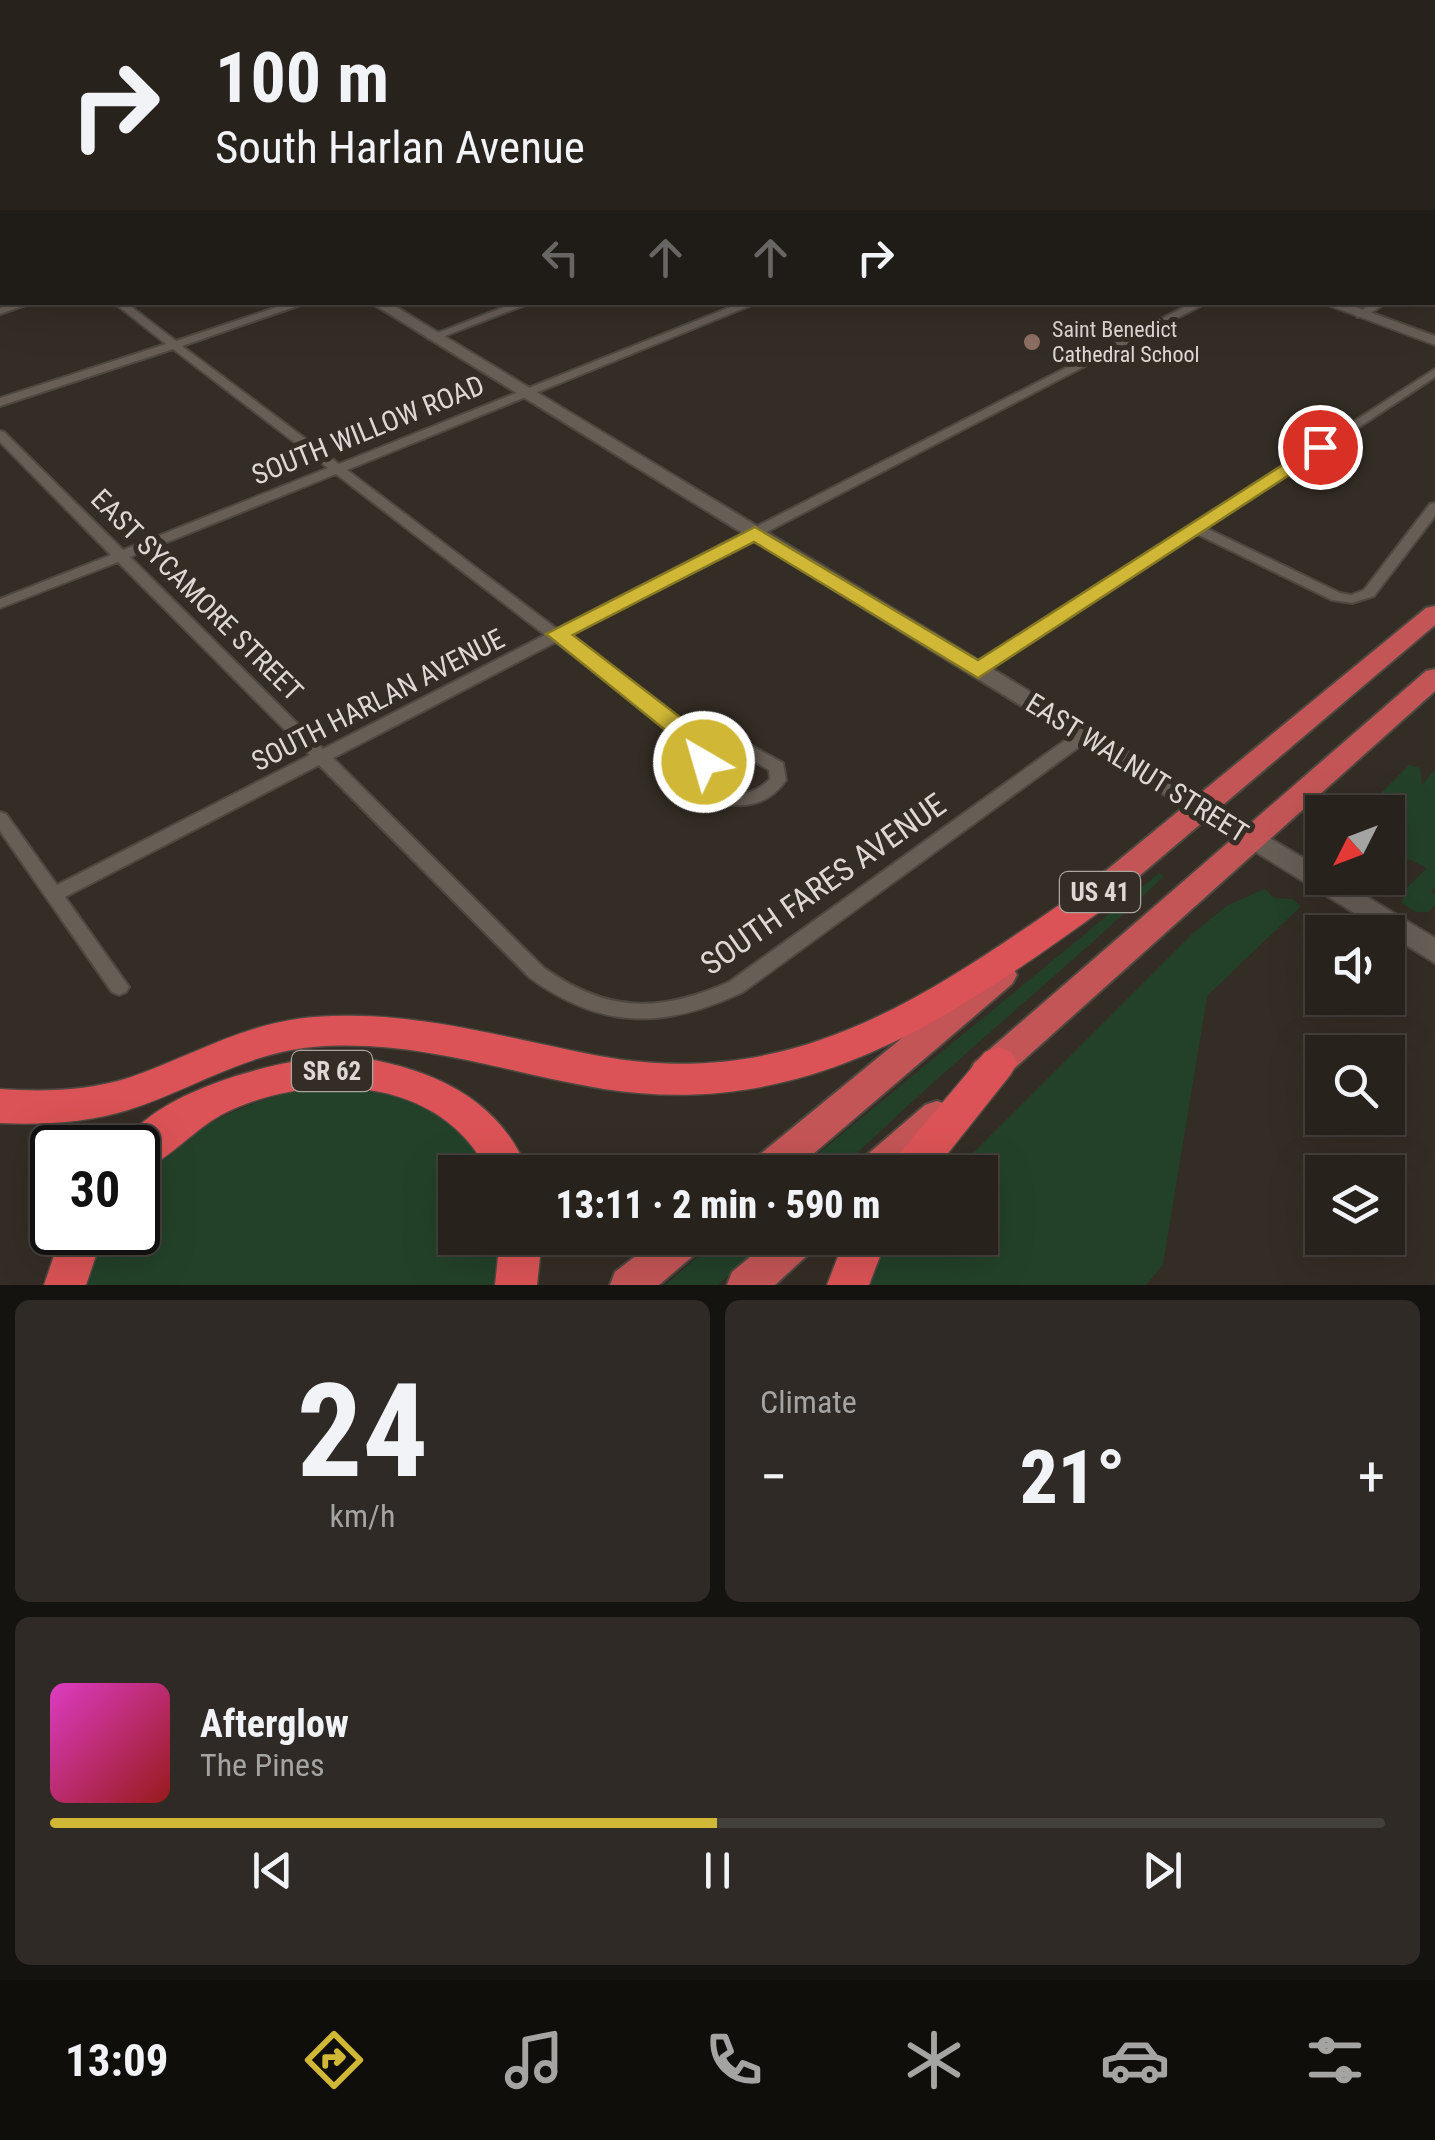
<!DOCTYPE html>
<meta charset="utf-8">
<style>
:root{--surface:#27221c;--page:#2f2a25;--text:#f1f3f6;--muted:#a4a4a3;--line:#433f3b;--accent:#d0b836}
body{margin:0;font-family:"Roboto Condensed",sans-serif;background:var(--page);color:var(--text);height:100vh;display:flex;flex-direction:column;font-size:38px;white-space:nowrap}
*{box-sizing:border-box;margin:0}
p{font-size:32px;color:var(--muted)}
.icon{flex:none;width:55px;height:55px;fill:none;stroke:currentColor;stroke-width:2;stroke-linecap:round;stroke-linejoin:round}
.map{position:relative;height:1285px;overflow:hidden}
.side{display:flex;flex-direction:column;gap:15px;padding:15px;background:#15130f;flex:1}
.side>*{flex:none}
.top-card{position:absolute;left:0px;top:0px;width:1435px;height:305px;box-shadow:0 10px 40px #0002,0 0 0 2px var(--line);background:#27221c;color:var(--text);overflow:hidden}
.needle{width:65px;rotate:228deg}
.fabs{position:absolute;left:1305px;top:795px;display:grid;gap:20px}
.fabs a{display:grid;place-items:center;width:100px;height:100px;border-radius:0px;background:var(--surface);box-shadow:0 10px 40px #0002,0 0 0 2px var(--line);font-size:50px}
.speed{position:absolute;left:30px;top:1125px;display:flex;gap:20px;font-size:50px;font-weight:700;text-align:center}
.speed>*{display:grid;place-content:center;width:130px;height:130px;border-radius:50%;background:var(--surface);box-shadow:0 10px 40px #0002,0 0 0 2px var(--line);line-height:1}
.speed .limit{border:5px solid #111;border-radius:15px;background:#fff;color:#111}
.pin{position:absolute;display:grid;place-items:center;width:85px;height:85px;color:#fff;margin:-42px;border:5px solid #fff;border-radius:50%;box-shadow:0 2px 10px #0007}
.me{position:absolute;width:110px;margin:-55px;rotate:322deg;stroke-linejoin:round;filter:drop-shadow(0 0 8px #0008)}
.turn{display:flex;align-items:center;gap:35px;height:210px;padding:0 50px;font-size:45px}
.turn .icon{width:130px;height:130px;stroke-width:2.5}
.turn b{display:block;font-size:70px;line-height:85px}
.lanes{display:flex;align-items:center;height:95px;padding:0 50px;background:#0003;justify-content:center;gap:50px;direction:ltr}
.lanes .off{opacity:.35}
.big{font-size:75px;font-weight:800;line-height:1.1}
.side .widget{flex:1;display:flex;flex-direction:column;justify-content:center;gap:15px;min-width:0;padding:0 35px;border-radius:15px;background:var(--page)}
.side .dial{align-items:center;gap:0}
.dial b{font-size:130px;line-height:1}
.song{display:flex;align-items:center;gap:30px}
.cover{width:120px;height:120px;border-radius:15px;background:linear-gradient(135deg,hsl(310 70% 55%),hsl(0 70% 35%))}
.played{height:10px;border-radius:5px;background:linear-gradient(90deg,var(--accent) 50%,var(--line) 50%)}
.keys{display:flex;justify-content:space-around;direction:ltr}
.heat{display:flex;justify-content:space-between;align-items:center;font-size:55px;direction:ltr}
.side .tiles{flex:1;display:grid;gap:15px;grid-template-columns:1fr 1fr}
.widget:last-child{grid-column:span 2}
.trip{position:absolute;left:438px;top:1155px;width:560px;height:100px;border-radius:0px;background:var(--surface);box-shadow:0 10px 40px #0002,0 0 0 2px var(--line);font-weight:800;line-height:100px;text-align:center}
.tab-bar{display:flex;height:160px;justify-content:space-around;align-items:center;background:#100e0b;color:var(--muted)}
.tab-bar .icon{width:70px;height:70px}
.tab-bar .current{color:var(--accent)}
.tab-bar b{font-size:45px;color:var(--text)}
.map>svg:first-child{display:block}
</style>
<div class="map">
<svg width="1435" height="1285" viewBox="0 0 1435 1285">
<rect width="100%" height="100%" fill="#342d25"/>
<!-- green -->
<path fill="#234129" d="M1409 765 1420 768 1422 785 1435 769V887L1431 892 1435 894V905L1428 912H1416L1401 903 1407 888 1427 868 1388 849V812H1362Z
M1159 873 1164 876C1057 978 942 1069 838 1172H796Z
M1265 889 1274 898 1292 899 1301 906 1207 996 1163 1265 1146 1285H870L873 1267 887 1238H980V1172H954L1191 935 1228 905Z
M317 1086C391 1091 452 1099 489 1172H455V1238H502L497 1285H84L103 1233 138 1232V1181C187 1127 247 1100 317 1086Z
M720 1238H770L718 1285H665Z"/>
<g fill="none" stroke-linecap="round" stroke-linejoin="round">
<defs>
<path id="minor" d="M1432 4H1435V8H1432Z
M1432 40 1435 41V45H1432Z
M1432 82H1435V87H1432Z
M1432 101H1435V106H1432Z
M1432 130H1435V136L1432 135Z
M0 172H2V178H0Z
M0 210 2 211V218L0 217Z
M2 229V235L0 236V230Z
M1435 270V276L1432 277V271Z
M16 302H34L0 314V308Z
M113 302H125L176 341 292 302H309L182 346 339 464 743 302H759L347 470 557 629 1194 302H1208L567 636 707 742 752 746 783 763 786 780C767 808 739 809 709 800L694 780 695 749 556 642 333 758 544 968C608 1013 659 1013 729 982L1078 731H1090L1092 735 1090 739 743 992C665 1029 602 1030 530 978L319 765 65 897 129 987 126 992 119 995 112 992 0 831V812L6 814 57 885 310 755 118 562 0 608V599L111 555 0 442V431L4 432 123 550 328 468 173 349 0 406V398L166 344ZM336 474 545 635 323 749 130 557ZM711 753 743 755 769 770 770 779C755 794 741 796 721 792L710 779Z
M517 302H533L437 339H429L427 337Z
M1374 302H1387L1365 317H1357V313Z
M1435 369V377L1206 528 1340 593 1351 595 1364 590 1430 504 1435 503V516L1374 596 1352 603 1332 600 1197 534 983 673 978 675 970 670Z"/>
<path id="tertiary" d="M2 0H23L2 4Z
M0 63 2 64V71H0Z
M1432 180H1435V188L1432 187Z
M370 302H388L1210 801 1213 807 1210 813H1194Z
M1320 302H1342L1435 336V345Z"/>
<path id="secondary" d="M1202 798 1322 869V878H1336L1435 938V963L1193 813 1189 807 1193 801Z"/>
<path id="trunk" d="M1435 606V625L1085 922 1074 926 1063 922 1059 914 1063 906 1426 608Z
M1435 669V691L998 1083 986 1087 974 1083 969 1073 974 1063 1426 671Z
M1001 962 1012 966 1017 975 1012 984 792 1172H748L753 1160 990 966Z
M937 1101 949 1105 955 1116 949 1127 899 1172H856L861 1160 925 1105Z
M659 1238H706L700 1250 659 1285H610L615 1272Z
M773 1238H819L813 1250 775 1285H727L732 1272Z"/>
<path id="motorway" d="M1090 888 1102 892 1107 901 1102 910C947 1021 805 1120 604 1089 506 1073 415 1038 313 1047 245 1053 191 1090 128 1110 86 1123 43 1125 0 1123V1089C42 1092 87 1091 128 1078 193 1056 243 1023 314 1017 412 1009 504 1038 599 1056 794 1092 926 997 1078 892Z
M998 1047 1011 1052 1017 1063 1011 1074 933 1172H889L895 1159 985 1052Z
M339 1055C418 1063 499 1093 528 1172H488C441 1074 307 1070 221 1115 192 1131 169 1160 138 1172V1148H121C153 1090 278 1060 339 1055Z
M62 1232H104L86 1285H44Z
M500 1238H542L537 1285H495Z
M845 1238H887L869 1285H827Z"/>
</defs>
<!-- minor casing -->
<use href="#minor" stroke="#4e4841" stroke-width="4"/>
<!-- tertiary casing -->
<use href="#tertiary" stroke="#4e4841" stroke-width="4"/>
<!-- secondary casing -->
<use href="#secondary" stroke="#4e4841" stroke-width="4"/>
<!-- trunk casing -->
<use href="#trunk" stroke="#4e4841" stroke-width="4"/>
<!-- motorway casing -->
<use href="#motorway" stroke="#4e4841" stroke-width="3"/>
<!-- minor -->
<use href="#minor" fill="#675e56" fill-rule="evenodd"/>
<!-- tertiary -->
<use href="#tertiary" fill="#675e56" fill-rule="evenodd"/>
<!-- secondary -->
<use href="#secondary" fill="#675e56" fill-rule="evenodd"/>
<!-- trunk -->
<use href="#trunk" fill="#c45556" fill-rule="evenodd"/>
<!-- motorway -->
<use href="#motorway" fill="#db5356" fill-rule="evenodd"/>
</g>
<!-- wall -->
<path fill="#53484c" d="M116 0H280L286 2H117Z
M0 2H2V50L0 48Z
M0 76 2 78V154L0 152Z"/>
<!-- shaded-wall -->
<path fill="#413736" d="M167 0H193V2H164Z
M0 92H2V127L0 125Z"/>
<!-- building -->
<path fill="#62575b" stroke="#756c6e" stroke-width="2.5" d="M122 0H167L164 2H127Z
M221 0H280L286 2H226Z
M392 0H463L466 2H381Z
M5 1 8 2H2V25L0 24V2Z
M0 76 2 78V92H0Z
M0 108 2 110V127L0 125Z"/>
<!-- route -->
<path fill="#d0b836" stroke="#877823" stroke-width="2.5" d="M1320 441 1329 447 1326 451 978 678 754 542 573 635 711 741 717 762 704 770 695 768 690 750 546 634 755 527 978 660Z"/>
<!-- markers -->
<circle fill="#8d6e63" stroke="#342d25" stroke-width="4" cx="1032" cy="342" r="10"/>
<g text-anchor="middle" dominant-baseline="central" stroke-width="10" stroke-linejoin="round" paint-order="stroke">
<!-- far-poi labels -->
<g font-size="22" fill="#ddd8d3" stroke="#342d25" text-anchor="start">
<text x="1052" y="329">Saint Benedict<tspan x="1052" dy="25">Cathedral School</tspan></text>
</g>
<!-- shield labels -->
<g fill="#342d25" stroke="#aaa59f" stroke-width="2.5">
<rect x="1060" y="872" width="80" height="40" rx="8"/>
<rect x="292" y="1051" width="80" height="40" rx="8"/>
</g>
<g font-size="25" font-weight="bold" fill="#ddd8d3">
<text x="1100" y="892">US 41</text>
<text x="332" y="1071">SR 62</text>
</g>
<!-- street labels -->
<g font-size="28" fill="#ddd8d3" stroke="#342d25">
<text transform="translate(368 430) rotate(-22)">SOUTH WILLOW ROAD</text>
<text transform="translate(197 595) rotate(45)">EAST SYCAMORE STREET</text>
<text transform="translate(378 700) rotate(-27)">SOUTH HARLAN AVENUE</text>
<text transform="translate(1137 768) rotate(32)">EAST WALNUT STREET</text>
</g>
<!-- near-street labels -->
<g font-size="32" fill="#ddd8d3" stroke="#342d25">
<text transform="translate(823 884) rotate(-35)">SOUTH FARES AVENUE</text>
</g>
</g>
</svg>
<div class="fabs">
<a><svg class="needle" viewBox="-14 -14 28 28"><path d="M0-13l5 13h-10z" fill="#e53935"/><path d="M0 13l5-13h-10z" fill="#a4a4a3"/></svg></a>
<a><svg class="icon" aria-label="sound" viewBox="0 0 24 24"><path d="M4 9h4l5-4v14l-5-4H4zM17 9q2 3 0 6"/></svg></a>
<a><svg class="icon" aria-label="search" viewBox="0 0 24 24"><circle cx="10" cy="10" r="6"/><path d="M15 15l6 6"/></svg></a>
<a><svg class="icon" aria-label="layers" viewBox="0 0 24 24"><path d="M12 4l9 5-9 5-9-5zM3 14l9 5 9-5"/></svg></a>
</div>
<div class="speed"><div class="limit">30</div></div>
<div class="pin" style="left:1320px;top:447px;background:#d93025"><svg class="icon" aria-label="arrive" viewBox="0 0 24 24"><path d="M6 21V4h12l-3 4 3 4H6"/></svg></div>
<svg class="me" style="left:704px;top:762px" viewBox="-20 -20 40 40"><circle r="17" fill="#d0b836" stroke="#fff" stroke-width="3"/><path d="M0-11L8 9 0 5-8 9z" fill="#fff"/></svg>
<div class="trip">13:11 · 2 min · 590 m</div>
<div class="top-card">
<div class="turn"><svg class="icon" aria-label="right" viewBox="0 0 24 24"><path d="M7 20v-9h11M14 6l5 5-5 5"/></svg><div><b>100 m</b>South Harlan Avenue</div></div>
<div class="lanes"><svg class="icon off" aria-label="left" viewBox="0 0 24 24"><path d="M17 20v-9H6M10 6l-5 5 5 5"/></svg><svg class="icon off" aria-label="ahead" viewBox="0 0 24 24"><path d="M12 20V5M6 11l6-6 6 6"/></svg><svg class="icon off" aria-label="ahead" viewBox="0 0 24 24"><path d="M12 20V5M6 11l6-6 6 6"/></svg><svg class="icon" aria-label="right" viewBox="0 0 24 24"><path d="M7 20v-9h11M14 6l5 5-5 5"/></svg></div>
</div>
</div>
<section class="side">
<div class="tiles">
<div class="widget dial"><b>24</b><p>km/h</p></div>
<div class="widget"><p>Climate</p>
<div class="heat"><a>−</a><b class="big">21°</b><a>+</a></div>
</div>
<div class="widget">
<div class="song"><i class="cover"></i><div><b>Afterglow</b><p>The Pines</p></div></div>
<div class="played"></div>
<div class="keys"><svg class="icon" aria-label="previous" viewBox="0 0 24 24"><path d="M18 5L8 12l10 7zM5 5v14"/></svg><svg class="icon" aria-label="pause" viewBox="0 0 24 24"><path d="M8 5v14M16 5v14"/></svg><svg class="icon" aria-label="next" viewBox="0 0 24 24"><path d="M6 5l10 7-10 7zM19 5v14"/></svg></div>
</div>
</div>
</section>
<nav class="tab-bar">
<b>13:09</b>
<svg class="icon current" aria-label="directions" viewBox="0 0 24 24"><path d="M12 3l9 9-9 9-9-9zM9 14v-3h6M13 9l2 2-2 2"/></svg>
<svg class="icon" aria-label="music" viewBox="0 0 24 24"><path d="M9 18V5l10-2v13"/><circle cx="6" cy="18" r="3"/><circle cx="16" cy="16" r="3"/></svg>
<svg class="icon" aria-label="phone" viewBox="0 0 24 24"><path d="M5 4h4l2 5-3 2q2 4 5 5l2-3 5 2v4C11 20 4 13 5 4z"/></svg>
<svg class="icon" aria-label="climate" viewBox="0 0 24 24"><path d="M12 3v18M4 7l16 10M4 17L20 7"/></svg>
<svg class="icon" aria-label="car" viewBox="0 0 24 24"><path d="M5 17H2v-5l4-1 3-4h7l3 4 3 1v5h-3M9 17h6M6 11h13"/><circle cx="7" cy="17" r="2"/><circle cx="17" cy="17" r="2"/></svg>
<svg class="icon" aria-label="filters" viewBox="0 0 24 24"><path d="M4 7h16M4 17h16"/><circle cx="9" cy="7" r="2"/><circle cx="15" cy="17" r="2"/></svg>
</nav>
